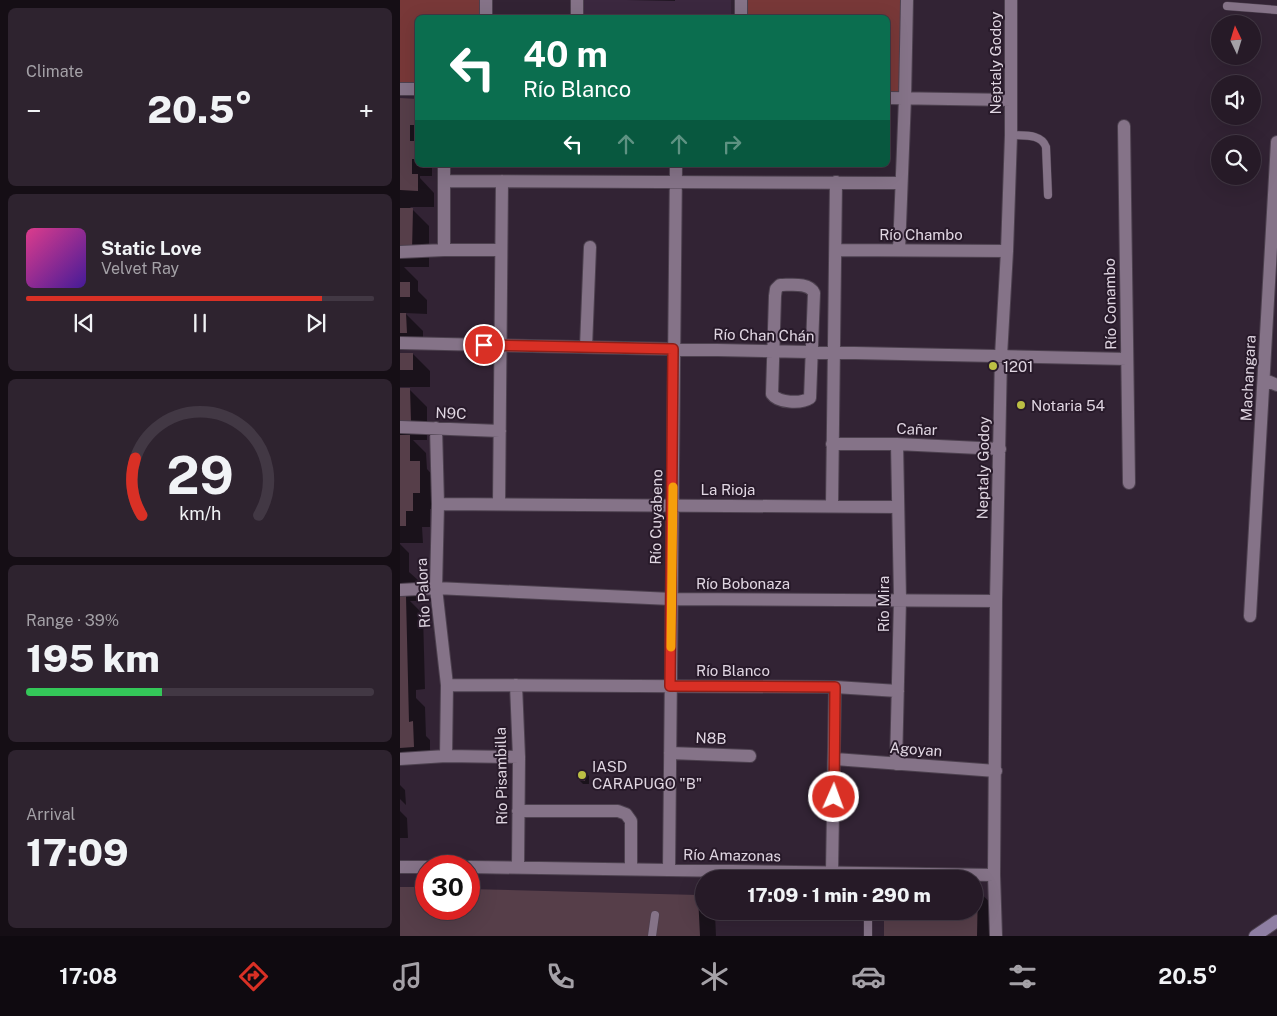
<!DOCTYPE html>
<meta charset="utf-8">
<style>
:root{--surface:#261a27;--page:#2e232f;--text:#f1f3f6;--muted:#a4a1a7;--line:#423844;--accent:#d93025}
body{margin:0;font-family:"Public Sans",sans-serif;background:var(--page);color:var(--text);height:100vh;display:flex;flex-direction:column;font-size:19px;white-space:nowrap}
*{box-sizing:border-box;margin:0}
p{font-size:16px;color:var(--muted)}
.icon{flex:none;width:28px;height:28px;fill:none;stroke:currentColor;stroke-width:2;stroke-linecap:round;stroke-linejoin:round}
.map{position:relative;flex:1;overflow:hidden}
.drawer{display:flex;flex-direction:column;gap:8px;padding:8px;background:#150e15;width:400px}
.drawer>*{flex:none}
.guide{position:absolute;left:15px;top:15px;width:475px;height:152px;border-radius:8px;box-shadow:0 5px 20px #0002,0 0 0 1px var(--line);background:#0b6e4f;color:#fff;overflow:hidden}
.needle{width:32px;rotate:356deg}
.tools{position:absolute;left:811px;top:15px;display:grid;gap:10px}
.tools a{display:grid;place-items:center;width:50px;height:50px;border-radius:50%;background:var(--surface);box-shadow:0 5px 20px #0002,0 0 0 1px var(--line);font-size:25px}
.speed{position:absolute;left:15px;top:855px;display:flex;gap:10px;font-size:25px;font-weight:700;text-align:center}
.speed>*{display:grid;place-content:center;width:65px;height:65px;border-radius:50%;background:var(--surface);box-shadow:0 5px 20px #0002,0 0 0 1px var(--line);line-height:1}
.speed .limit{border:8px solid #d22;background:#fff;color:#111}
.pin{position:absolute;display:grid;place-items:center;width:42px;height:42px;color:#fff;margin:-21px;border:2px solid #fff;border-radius:50%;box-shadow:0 1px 5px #0007}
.me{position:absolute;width:55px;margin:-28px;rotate:2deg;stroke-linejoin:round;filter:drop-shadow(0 0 4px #0008)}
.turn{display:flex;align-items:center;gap:18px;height:105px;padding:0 25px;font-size:22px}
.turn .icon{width:65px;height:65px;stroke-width:2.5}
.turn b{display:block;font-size:35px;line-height:42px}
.lanes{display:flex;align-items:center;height:48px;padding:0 25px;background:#0003;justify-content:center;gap:25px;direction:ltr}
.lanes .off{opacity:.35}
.big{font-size:38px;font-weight:800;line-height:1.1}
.drawer .card{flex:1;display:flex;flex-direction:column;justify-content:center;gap:8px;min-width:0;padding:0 18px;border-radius:8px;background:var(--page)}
.drawer .dial{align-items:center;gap:0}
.dial svg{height:130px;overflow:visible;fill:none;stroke:var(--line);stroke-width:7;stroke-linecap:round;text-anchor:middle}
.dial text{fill:var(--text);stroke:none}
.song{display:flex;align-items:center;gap:15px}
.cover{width:60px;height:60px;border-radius:8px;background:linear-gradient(135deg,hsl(330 70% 55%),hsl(260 70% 35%))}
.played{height:5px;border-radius:2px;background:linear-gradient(90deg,var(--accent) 85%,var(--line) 85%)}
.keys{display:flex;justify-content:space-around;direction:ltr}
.heat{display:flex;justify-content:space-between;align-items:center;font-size:28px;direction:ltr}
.charge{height:8px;border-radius:4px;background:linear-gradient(90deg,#34c759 39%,var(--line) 0)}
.trip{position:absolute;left:295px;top:870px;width:288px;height:50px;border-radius:25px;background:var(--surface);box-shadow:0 5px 20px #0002,0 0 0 1px var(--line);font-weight:800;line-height:50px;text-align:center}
.menu{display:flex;height:80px;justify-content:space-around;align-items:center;background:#0f0a10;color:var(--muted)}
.menu .icon{width:35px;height:35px}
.menu .current{color:var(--accent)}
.menu b{font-size:22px;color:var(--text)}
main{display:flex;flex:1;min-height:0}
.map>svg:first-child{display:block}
</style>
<main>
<section class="drawer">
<div class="card"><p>Climate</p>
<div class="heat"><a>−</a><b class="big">20.5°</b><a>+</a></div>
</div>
<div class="card">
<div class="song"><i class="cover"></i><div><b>Static Love</b><p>Velvet Ray</p></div></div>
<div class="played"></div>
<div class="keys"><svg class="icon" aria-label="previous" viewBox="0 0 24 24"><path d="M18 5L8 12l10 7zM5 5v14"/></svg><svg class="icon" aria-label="pause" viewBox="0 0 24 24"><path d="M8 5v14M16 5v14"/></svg><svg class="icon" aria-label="next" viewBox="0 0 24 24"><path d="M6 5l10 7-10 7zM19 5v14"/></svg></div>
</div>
<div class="card dial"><svg viewBox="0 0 100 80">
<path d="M14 69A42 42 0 1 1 86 69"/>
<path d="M14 69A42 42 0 0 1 10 34" stroke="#d93025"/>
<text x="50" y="56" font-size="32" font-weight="700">29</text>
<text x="50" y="72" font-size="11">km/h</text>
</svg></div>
<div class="card"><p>Range · 39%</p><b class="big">195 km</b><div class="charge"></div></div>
<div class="card"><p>Arrival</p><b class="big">17:09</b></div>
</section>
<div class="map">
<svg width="877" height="936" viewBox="0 0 877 936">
<rect width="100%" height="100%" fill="#322334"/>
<!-- built -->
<path fill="#3b283f" d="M181 0H331V17H180Z"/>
<!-- green -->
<path fill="#783838" d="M0 0H92V17L18 18 17 82H0Z
M346 0H505L503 93H488V18L347 17Z"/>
<!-- shadow -->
<path fill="#0007" d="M226 0H275V1Z
M0 100H18V165H32V176H20V178L34 193V207H10L29 226V267H4L18 281V291L27 300V314L5 313 23 331V349H0Z
M0 354H13L30 371V387H0Z
M0 390H10L27 407V440H13L26 453 27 469 37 480V509H30V527H22L23 543H0Z
M0 544 9 553V572L18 580V601H10L23 614 25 689 16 690V698L25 707 26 736 30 740V764H0Z
M185 772 189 776V784H183L179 780Z
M0 785 5 790 6 805 0 799Z
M0 811 7 818 8 838H0Z
M0 888 26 889V909H69V890L297 897 304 903V911H312L315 914 316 936H0Z
M574 889 577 890 595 907 594 936H486L574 911Z"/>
<!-- building -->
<path fill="#563e49" d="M0 98 18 99V125H10V141H15V159H12V174H18V191L0 190Z
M0 208H13L12 251H0Z
M0 282H10V297H0Z
M0 313H6L7 333H0Z
M0 353H13V370H0Z
M0 388H10L11 423H0Z
M0 435H10V461H20V493H13V511H6V526H0Z
M0 596H6L9 722 13 721 14 747 0 748Z
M178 770 186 771 185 781 178 780Z
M0 887H26V909H69V889L298 895 300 936H0Z
M574 888H578L577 936H484V911H574Z"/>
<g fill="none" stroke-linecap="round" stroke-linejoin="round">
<defs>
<path id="service" d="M827 6 877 10
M611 135C623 136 641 133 646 147L648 195
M252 936 255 915
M468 936V911"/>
<path id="minor" d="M86 18V0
M177 18V0
M341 18V0
M0 89H18
M488 98 611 100
M724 126 729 483
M44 181 501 183
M44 250V165
M436 250 607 251
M499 250 505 98 507 0
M0 252 44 250H101
M380 285C391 285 409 282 414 293L410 398C401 404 378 403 372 394L375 296 376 289Z
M0 343 727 359
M186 347 190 247
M865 380 877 385
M0 427 100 431
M36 428 38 504 36 588 47 685 46 756
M432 444H497L600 449
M38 504 498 507
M99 504 102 181
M432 506 436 182
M0 590 36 588 271 599 596 601
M850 616 877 142
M47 685 435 687 498 691
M116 685 119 757 118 866
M270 753 350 756
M0 759 46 756 119 757
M435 759 596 771
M496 764 500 599 497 444
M118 811H218L226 814 231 821V869
M0 867H26
M69 867 594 875
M269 870 276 165
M432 872 435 687
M596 936 594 875 596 601 601 356 607 251 611 135V0"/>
<path id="secondary" d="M855 936 877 921"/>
</defs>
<!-- service casing -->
<use href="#service" stroke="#4d414f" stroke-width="9"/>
<!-- minor casing -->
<use href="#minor" stroke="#4d414f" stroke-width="14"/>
<!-- secondary casing -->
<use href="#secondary" stroke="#4d414f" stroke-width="14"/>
<!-- service -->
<use href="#service" stroke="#857388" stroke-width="8"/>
<!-- minor -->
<use href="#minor" stroke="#857388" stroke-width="12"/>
<!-- secondary -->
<use href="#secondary" stroke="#8e7ea3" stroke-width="12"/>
</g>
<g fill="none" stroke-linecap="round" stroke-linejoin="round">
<defs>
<path id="route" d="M84 345 273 349 270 686 435 687 434 797"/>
</defs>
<!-- route casing -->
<use href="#route" stroke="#8d1f18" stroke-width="12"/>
<!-- route -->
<use href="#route" stroke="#d93025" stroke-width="9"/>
<!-- slow -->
<path stroke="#f59e0b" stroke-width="9" d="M271 647 273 487"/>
</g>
<!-- markers -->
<g fill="#bcbf44" stroke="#281a2a" stroke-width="2">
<circle cx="593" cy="366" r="5"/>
<circle cx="621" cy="405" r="5"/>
<circle cx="182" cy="775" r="5"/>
</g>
<g text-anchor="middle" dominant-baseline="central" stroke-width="4" stroke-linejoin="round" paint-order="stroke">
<!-- street labels -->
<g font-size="15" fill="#e0d6e2" stroke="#281a2a">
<text transform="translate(595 63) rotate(-90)">Neptaly Godoy</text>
<text x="521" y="234">Río Chambo</text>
<text transform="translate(710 304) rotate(-91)">Río Conambo</text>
<text transform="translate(364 335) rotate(1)">Río Chan Chán</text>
<text transform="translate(848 378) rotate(-87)">Machangara</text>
<text transform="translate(51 413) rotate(2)">N9C</text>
<text transform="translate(517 429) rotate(2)">Cañar</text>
<text transform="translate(583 468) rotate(-89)">Neptaly Godoy</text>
<text x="328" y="489">La Rioja</text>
<text transform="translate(256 517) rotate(-89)">Río Cuyabeno</text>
<text x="343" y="583">Río Bobonaza</text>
<text transform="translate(23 593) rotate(-93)">Río Palora</text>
<text transform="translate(483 604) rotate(-90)">Río Mira</text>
<text x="333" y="670">Río Blanco</text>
<text transform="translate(311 738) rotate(2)">N8B</text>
<text transform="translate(516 749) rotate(4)">Agoyan</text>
<text transform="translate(101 776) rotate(-91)">Río Pisambilla</text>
<text transform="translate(332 855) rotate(1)">Río Amazonas</text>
</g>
<!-- poi labels -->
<g font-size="15" fill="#e0d6e2" stroke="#281a2a" text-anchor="start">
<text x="603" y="366">1201</text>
<text x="631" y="405">Notaria 54</text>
<text x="192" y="766">IASD<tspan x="192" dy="17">CARAPUGO "B"</tspan></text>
</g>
</g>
</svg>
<div class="tools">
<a><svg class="needle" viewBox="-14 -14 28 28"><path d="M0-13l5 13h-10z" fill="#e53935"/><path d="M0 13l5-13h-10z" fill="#a4a1a7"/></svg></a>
<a><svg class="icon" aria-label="sound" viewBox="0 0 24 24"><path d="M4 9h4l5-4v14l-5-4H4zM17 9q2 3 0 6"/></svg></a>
<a><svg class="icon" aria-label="search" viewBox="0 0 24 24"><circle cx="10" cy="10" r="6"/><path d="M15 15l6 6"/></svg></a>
</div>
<div class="speed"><div class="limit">30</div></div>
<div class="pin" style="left:84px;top:345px;background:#d93025"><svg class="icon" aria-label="arrive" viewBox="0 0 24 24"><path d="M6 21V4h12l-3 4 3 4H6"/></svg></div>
<svg class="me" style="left:434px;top:797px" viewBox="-20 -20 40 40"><circle r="17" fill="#d93025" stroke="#fff" stroke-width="3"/><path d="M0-11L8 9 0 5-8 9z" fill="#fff"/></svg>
<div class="trip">17:09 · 1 min · 290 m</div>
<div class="guide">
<div class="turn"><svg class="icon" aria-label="left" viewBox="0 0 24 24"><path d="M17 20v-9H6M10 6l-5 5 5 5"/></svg><div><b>40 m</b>Río Blanco</div></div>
<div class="lanes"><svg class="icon" aria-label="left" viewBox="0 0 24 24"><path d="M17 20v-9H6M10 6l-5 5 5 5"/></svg><svg class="icon off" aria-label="ahead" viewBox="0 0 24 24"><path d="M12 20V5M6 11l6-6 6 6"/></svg><svg class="icon off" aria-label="ahead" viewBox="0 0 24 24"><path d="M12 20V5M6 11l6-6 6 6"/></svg><svg class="icon off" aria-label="right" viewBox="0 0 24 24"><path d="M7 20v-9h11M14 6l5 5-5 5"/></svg></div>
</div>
</div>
</main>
<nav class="menu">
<b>17:08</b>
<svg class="icon current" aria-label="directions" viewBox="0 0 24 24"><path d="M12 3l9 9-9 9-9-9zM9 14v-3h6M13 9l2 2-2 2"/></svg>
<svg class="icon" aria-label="music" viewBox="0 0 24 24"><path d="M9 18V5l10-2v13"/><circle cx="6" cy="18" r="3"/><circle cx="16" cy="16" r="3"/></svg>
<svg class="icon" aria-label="phone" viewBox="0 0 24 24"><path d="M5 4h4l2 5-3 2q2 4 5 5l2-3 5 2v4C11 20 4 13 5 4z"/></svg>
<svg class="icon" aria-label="climate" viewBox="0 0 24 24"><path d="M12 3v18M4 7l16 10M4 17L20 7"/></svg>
<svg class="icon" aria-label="car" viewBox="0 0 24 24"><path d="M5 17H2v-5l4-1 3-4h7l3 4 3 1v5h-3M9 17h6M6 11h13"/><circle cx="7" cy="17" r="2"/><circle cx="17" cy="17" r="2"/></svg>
<svg class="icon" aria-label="filters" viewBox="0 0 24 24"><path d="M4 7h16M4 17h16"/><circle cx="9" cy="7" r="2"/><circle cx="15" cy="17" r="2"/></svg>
<b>20.5°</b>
</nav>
